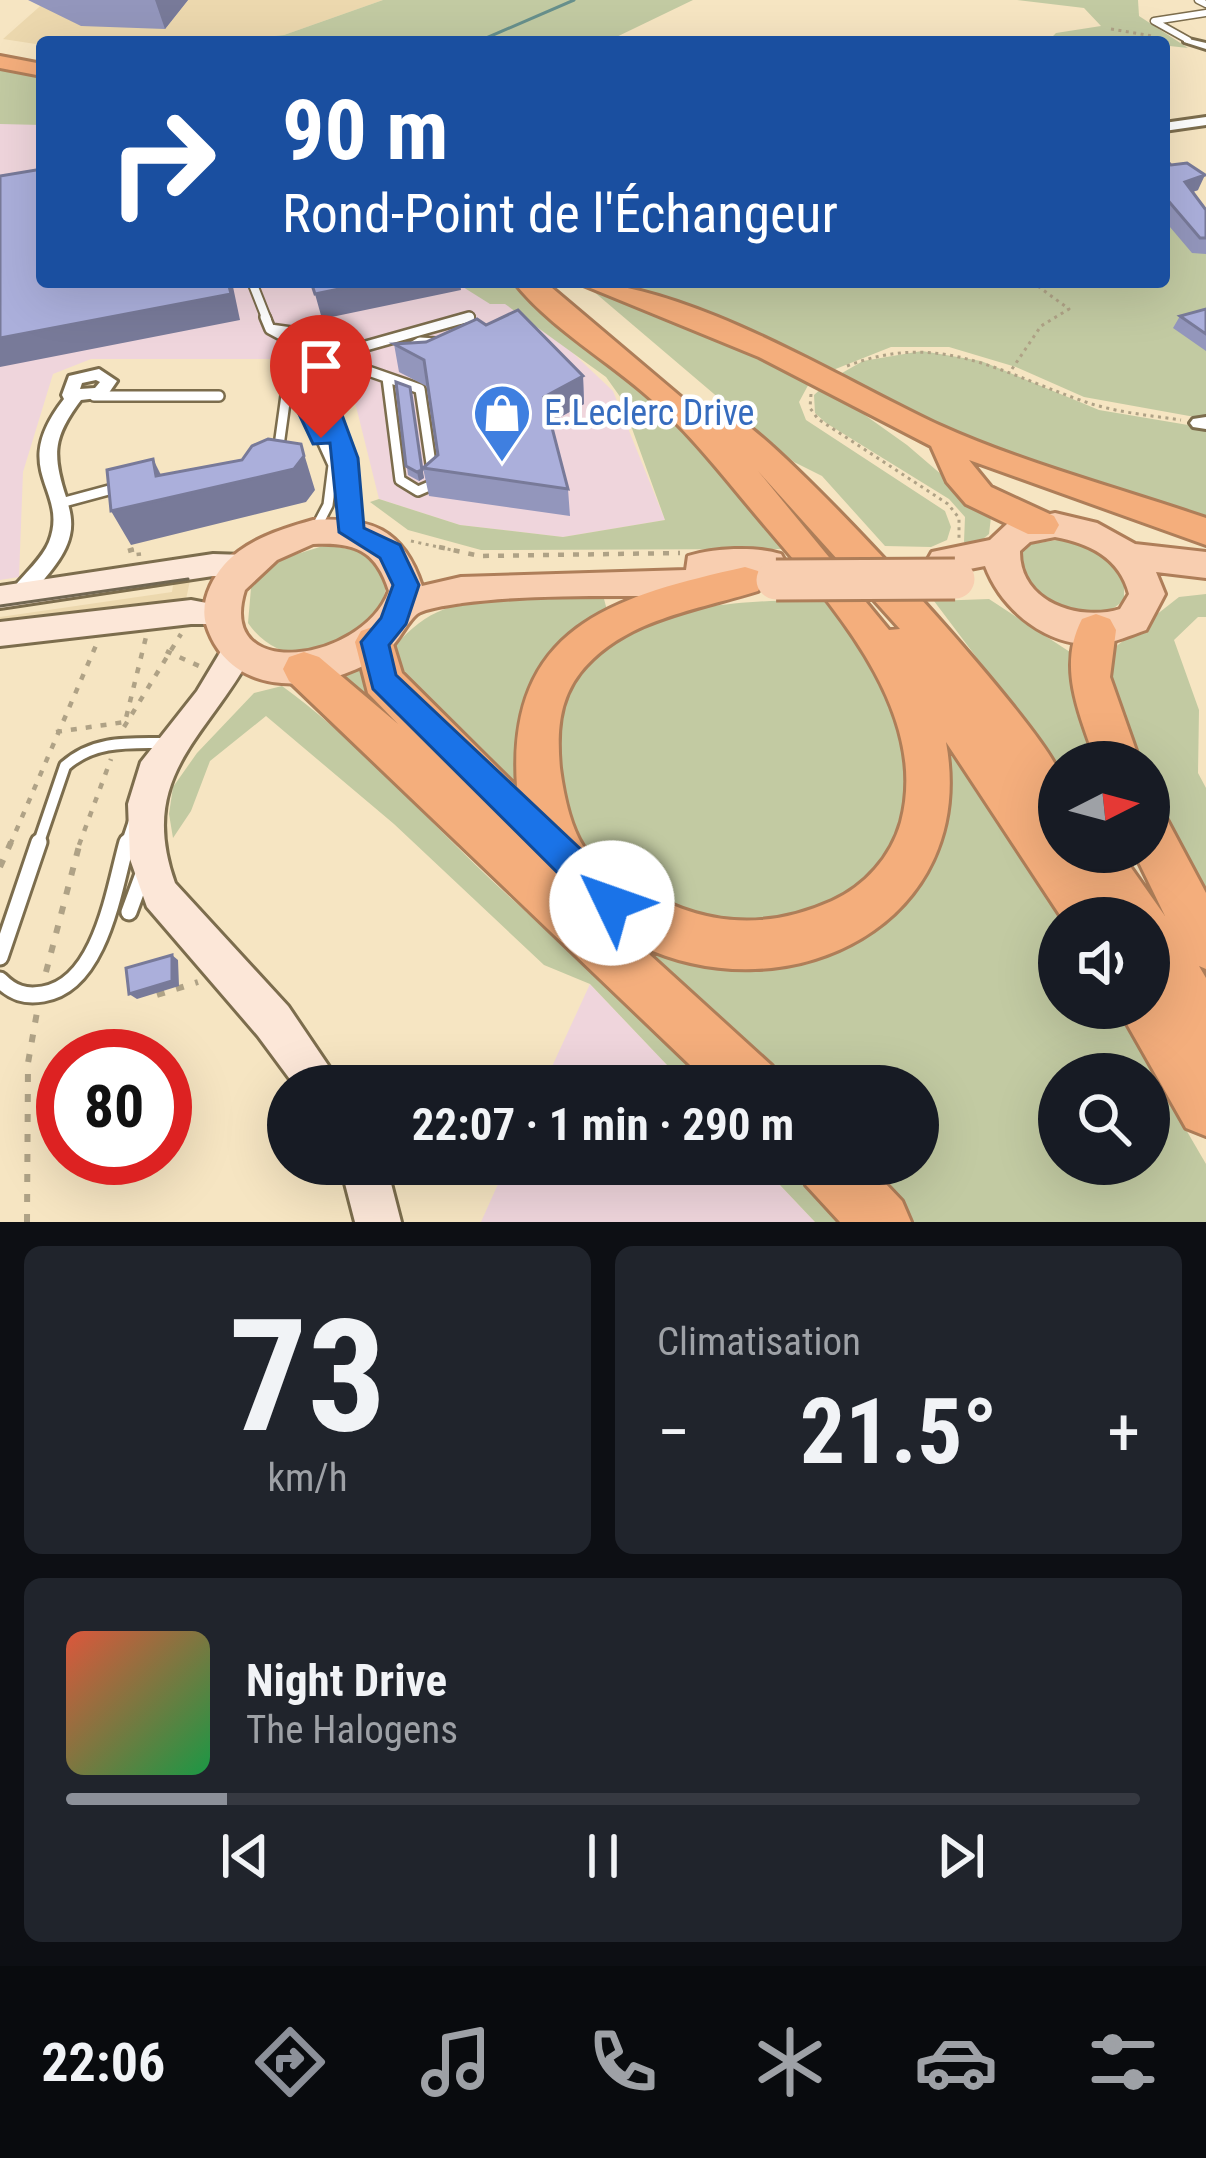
<!DOCTYPE html>
<html lang="fr">
<meta charset="utf-8">
<style>
:root{--surface:#171b24;--page:#20242c;--text:#f1f3f6;--muted:#9ea1a6;--line:#363941;--accent:#8c9099}
body{margin:0;font-family:"Roboto Condensed",sans-serif;background:var(--page);color:var(--text);height:100vh;display:flex;flex-direction:column;font-size:45px;white-space:nowrap}
*{box-sizing:border-box;margin:0}
p{font-size:39px;color:var(--muted)}
.icon{flex:none;width:66px;height:66px;fill:none;stroke:currentColor;stroke-width:2;stroke-linecap:round;stroke-linejoin:round}
.map{position:relative;height:1222px;overflow:hidden}
.details{display:flex;flex-direction:column;gap:24px;padding:24px;background:#0d0f14;flex:1}
.details>*{flex:none}
.banner{position:absolute;left:36px;top:36px;width:1134px;height:252px;border-radius:12px;box-shadow:0 12px 48px #0002;background:#1a4fa0;color:#fff;overflow:hidden}
.needle{width:78px;rotate:84deg}
.controls{position:absolute;left:1038px;top:741px;display:grid;gap:24px}
.controls a{display:grid;place-items:center;width:132px;height:132px;border-radius:50%;background:var(--surface);box-shadow:0 12px 48px #0002;font-size:60px}
.speed{position:absolute;left:36px;top:1029px;display:flex;gap:24px;font-size:60px;font-weight:700;text-align:center}
.speed>*{display:grid;place-content:center;width:156px;height:156px;border-radius:50%;background:var(--surface);box-shadow:0 12px 48px #0002;line-height:1}
.speed .limit{border:18px solid #d22;background:#fff;color:#111}
.pin{position:absolute;display:grid;place-items:center;width:102px;height:102px;color:#fff;margin:-123px -51px;border-radius:50% 50% 50% 0;rotate:-45deg;box-shadow:0 0 12px #0007}
.pin .icon{rotate:45deg}
.me{position:absolute;width:132px;margin:-66px;rotate:312deg;stroke-linejoin:round;filter:drop-shadow(0 0 9px #0008)}
.turn{display:flex;align-items:center;gap:42px;height:252px;padding:0 48px;font-size:54px}
.turn .icon{width:156px;height:156px;stroke-width:2.5}
.turn b{display:block;font-size:84px;line-height:102px}
.big{font-size:90px;font-weight:700;line-height:1.1}
.details .tile{flex:1;display:flex;flex-direction:column;justify-content:center;gap:18px;min-width:0;padding:0 42px;border-radius:18px;background:var(--page)}
.details .dial{align-items:center;gap:0}
.dial b{font-size:156px;line-height:1}
.song{display:flex;align-items:center;gap:36px}
.cover{width:144px;height:144px;border-radius:18px;background:linear-gradient(135deg,hsl(10 70% 55%),hsl(140 70% 35%))}
.played{height:12px;border-radius:6px;background:linear-gradient(90deg,var(--accent) 15%,var(--line) 15%)}
.keys{display:flex;justify-content:space-around;direction:ltr}
.heat{display:flex;justify-content:space-between;align-items:center;font-size:66px;direction:ltr}
.details .tiles{flex:1;display:grid;gap:24px;grid-template-columns:1fr 1fr}
.tile:last-child{grid-column:span 2}
.trip{position:absolute;left:267px;top:1065px;width:672px;height:120px;border-radius:60px;background:var(--surface);box-shadow:0 12px 48px #0002;font-weight:700;line-height:120px;text-align:center}
.tabs{display:flex;height:192px;justify-content:space-around;align-items:center;background:#090b0e;color:var(--muted)}
.tabs .icon{width:84px;height:84px}
.tabs .selected{color:var(--accent)}
.tabs b{font-size:54px;color:var(--text)}
.map>svg:first-child{display:block}
</style>
<div class="map">
<svg width="1206" height="1222" viewBox="0 0 1206 1222">
<rect width="100%" height="100%" fill="#f6e5c2"/>
<!-- commercial -->
<path fill="#efd5dc" d="M0 123 42 124V282H484L521 304 613 391 665 520 563 537 460 525 379 499 351 386 306 359H91L53 374 23 472 19 577 0 580Z
M590 984 687 1086H543Z
M507 1164H760L815 1222H481Z"/>
<!-- built -->
<path fill="#ecd8ae" d="M47 0H383L284 35 220 42 42 45 3 39Z
M191 576 185 604 0 626V617L172 592 173 585 0 610V604Z"/>
<!-- green -->
<path fill="#c2caa2" fill-rule="evenodd" d="M383 0H693L606 42H220L284 35Z
M1017 0H1138L1139 16 1188 48 1096 38 1047 42 1056 33 1101 26 1084 8Z
M0 68 42 76V125L0 124Z
M1164 202 1206 211V419L1084 397 1016 367 949 347H891L828 372 618 282H1164Z
M455 282H514L530 293 666 412 784 549 481 550 408 530 370 502 379 499 460 525 563 537 665 520 621 398 606 377 505 304H490Z
M593 291 812 378 799 402 806 420 945 511 951 527 947 540 931 547 885 546 822 476 794 462Z
M922 351 981 361 1099 410 1200 427 1206 432V523L954 435 835 377 863 361Z
M824 386 907 445 991 517 989 534 976 545 964 542 965 517 949 499 826 423 815 413 814 395Z
M1070 538 1102 552 1124 575V600C1090 632 1047 605 1020 578L1019 554 1026 545Z
M323 546C473 551 316 721 248 623L251 588 281 559Z
M1206 594V617H1198L1174 640 1199 710 1198 773 1206 788V902L1149 789V762H1137L1100 659 1179 597Z
M503 598 604 599 607 610 518 795 399 675 395 646C427 609 455 602 503 598Z
M989 599 1073 654 1109 762H1059V767L934 601Z
M823 600C859 645 910 707 910 768 911 947 668 963 579 840 563 818 546 786 548 757 549 737 560 714 566 696 593 603 747 600 823 600Z
M367 659 682 947 895 908 924 715 956 749 966 773 1060 918 1059 1008H1115L1206 1164V1222H901L840 1164H918V1086H758L332 676ZM1059 1074H1149V1164H1059Z
M282 686C367 748 434 829 512 899 580 961 649 1022 716 1086H687L590 984 544 965 394 824 266 716 210 761 191 811 173 838 169 814 173 787 197 753 254 693Z
M760 1164H796L856 1222H815Z"/>
<g fill="none" stroke-linecap="round" stroke-linejoin="round">
<!-- stream -->
<path stroke="#67908c" stroke-width="3" d="M477 42 574 0"/>
<defs>
<path id="lane-far4" d="M1198 0 1206 4
M1188 40 1154 21 1206 13"/>
<path id="lane-far3" d="M252 282 267 320
M459 320 470 317"/>
<path id="lane-far2" d="M265 317 270 329 313 352
M270 329 313 335 358 352 348 370 317 373 308 366 309 357 334 344
M420 342 436 343 441 353 430 361H414L408 349Z
M355 349 469 317
M354 366 420 389 434 484 418 491 400 480 387 378
M332 374 327 404 346 457 351 533
M94 396H219
M278 453 288 381 310 368
M57 504 109 490
M316 528 328 505 333 465 309 412 317 373"/>
<path id="lane-far1" d="M38 845 65 766C94 740 129 743 165 743
M126 845 134 821"/>
<path id="lane" d="M129 912 143 874
M0 957 39 842
M0 980C13 993 25 997 43 994 101 985 114 888 127 842"/>
<path id="street" d="M1184 38 1206 43V49L1184 42Z
M1206 117V125L1164 131V123Z
M99 369 117 381 106 397 81 400C53 437 52 454 66 497 70 510 73 522 70 535 65 559 43 579 28 599H14L11 593 14 587C25 573 42 559 49 542 70 489 7 472 64 399L62 395 69 376ZM96 380 100 382 95 388 80 389 82 383Z
M1206 417V429L1193 427 1190 423 1193 419Z"/>
<path id="secondary" d="M213 554 245 555 259 566 245 577 213 576 0 608V586Z
M191 600 233 608 237 616 233 624H191L0 646V622Z
M238 638 249 641 254 650C209 737 136 774 175 883L288 1006 342 1086H295L258 1036 147 907 130 859 128 804 141 762 197 691 227 641Z
M340 1164H386L401 1222H355Z"/>
<path id="primary" d="M1055 513 1097 523 1135 544 1206 552V578L1156 572 1165 594 1146 630C1131 635 1114 643 1099 644 1048 648 1002 611 985 566L944 574 932 570 927 561 932 552 990 540 1008 523ZM1055 537C1089 543 1120 558 1129 594L1120 609C1079 622 1019 602 1020 551L1030 542Z
M313 520C371 517 403 529 422 586L461 577 686 570 688 556C714 548 755 546 781 554L786 563 781 572 742 577 739 591 727 595C640 598 548 592 462 603 451 605 425 608 417 614 405 624 398 645 382 655 325 693 230 702 206 624 200 603 211 580 224 565 247 539 282 529 313 520ZM313 544C355 542 376 550 389 591 363 662 215 684 245 590L277 560Z"/>
<path id="highway" d="M0 56 42 64V76L0 68Z
M514 282H545L714 425 730 415C771 426 1050 732 1059 774 1065 801 1059 828 1059 852H1120L1165 916 1134 852H1149V811L1166 818 1206 893V969L1199 966 1206 978V1136L1186 1128 1118 1008H1149V918H1062L946 742C979 923 790 1017 639 945L772 1066 780 1086H712L289 681 283 669 289 657 304 652 319 657 398 724 368 693 355 642 361 631 375 626 389 631 402 673 517 787C506 627 612 597 745 567L758 571 764 581 758 591C697 610 623 619 580 673 558 701 557 735 560 768 563 791 570 826 583 846 591 857 608 867 618 874 685 922 754 936 832 901 865 886 891 857 901 822 931 709 828 601 761 521 726 480 693 436 652 400 609 361 550 328 514 282ZM758 471 900 629 889 630Z
M576 282C685 282 839 378 939 425 1023 463 1118 488 1206 518V545L969 460 991 487 1054 516 1059 525 1054 534H1028L966 504 947 482 931 446 759 357Z
M1096 614 1110 619 1116 630 1110 677 1140 762H1096C1080 714 1057 667 1082 619Z
M798 1164H867L902 1201 911 1222H840L806 1185Z"/>
</defs>
<!-- lane-far4 casing -->
<use href="#lane-far4" stroke="#7c6d4d" stroke-width="9"/>
<!-- lane-far3 casing -->
<use href="#lane-far3" stroke="#7c6d4d" stroke-width="12"/>
<!-- lane-far2 casing -->
<use href="#lane-far2" stroke="#7c6d4d" stroke-width="14"/>
<!-- lane-far1 casing -->
<use href="#lane-far1" stroke="#7c6d4d" stroke-width="16"/>
<!-- lane casing -->
<use href="#lane" stroke="#7c6d4d" stroke-width="21"/>
<!-- street casing -->
<use href="#street" stroke="#7c6d4d" stroke-width="6"/>
<!-- secondary casing -->
<use href="#secondary" stroke="#7c6d4d" stroke-width="6"/>
<!-- primary casing -->
<use href="#primary" stroke="#ae7e59" stroke-width="6"/>
<!-- highway casing -->
<use href="#highway" stroke="#ae7e59" stroke-width="6"/>
<!-- path-far2 -->
<path stroke="#afa286" stroke-width="3" stroke-dasharray="3 4.5" stroke-linecap="butt" d="M1111 29 1152 36
M847 366C938 331 995 370 1080 400 1112 412 1147 415 1181 420
M1012 369 1041 326 1069 309 1032 282
M811 394 810 408 818 419 948 504 959 518V538
M411 541 452 550
M131 550H138"/>
<!-- path-far1 -->
<path stroke="#afa286" stroke-width="4.5" stroke-dasharray="6 9" stroke-linecap="butt" d="M439 547 480 556 680 553
M128 551 138 548 139 556
M166 651 199 666
M124 727 181 634
M56 732 125 722 146 637
M10 845 97 643
M79 845 111 759"/>
<!-- path -->
<path stroke="#afa286" stroke-width="6" stroke-dasharray="8 12" stroke-linecap="butt" d="M0 867 11 842
M46 972 80 842
M157 995 198 982
M27 1222 28 1063 37 1012"/>
<!-- lane-far4 -->
<use href="#lane-far4" stroke="#fff" stroke-width="6"/>
<!-- lane-far3 -->
<use href="#lane-far3" stroke="#fff" stroke-width="8"/>
<!-- lane-far2 -->
<use href="#lane-far2" stroke="#fff" stroke-width="9"/>
<!-- lane-far1 -->
<use href="#lane-far1" stroke="#fff" stroke-width="10"/>
<!-- lane -->
<use href="#lane" stroke="#fff" stroke-width="15"/>
<!-- street -->
<use href="#street" fill="#fff" fill-rule="evenodd"/>
<!-- secondary -->
<use href="#secondary" fill="#fce7d8" fill-rule="evenodd"/>
<!-- primary -->
<use href="#primary" fill="#f8ceb0" fill-rule="evenodd"/>
<!-- highway -->
<use href="#highway" fill="#f4ae7c" fill-rule="evenodd"/>
<!-- tram -->
<path stroke="#716752" stroke-width="3" d="M0 606 188 579"/>
<defs>
<path id="primary-bridge" d="M776 580 955 579"/>
</defs>
<!-- primary-bridge casing -->
<use href="#primary-bridge" stroke="#ae7e59" stroke-width="45" stroke-linecap="butt"/>
<!-- primary-bridge -->
<use href="#primary-bridge" stroke="#f8ceb0" stroke-width="39"/>
</g>
<!-- wall -->
<path fill="#9396bc" d="M28 0H188L165 29 81 26Z
M1164 158 1198 190 1193 192 1206 209V254L1192 253 1164 220Z
M1206 309V351L1173 328 1180 316Z
M486 325 583 376 584 404 551 422 568 489 570 516 429 496 423 468 438 455 428 387 399 372 394 344 426 342Z
M396 382 424 478 419 481 408 475Z"/>
<!-- shaded-wall -->
<path fill="#787a99" d="M155 0H188L165 29Z
M1205 175 1198 190 1178 197 1185 182Z
M228 282H232L240 320 0 367V338Z
M373 282H460L461 290 322 319 315 294Z
M583 376 584 404 546 425 544 397Z
M410 387 424 478 419 481 417 472Z
M301 444 315 490 306 502 131 545 111 511 153 459 170 493Z
M172 955 178 960 179 986 137 999 129 994Z"/>
<!-- building -->
<path fill="#abafdb" stroke="#787a99" stroke-width="3" d="M1164 158 1171 165 1187 163 1205 175 1185 182 1206 210V238H1200L1165 197Z
M42 169V282H228L231 294 0 338V176Z
M311 282H373L315 294Z
M1206 309V334L1180 316Z
M518 310 583 376 544 397 568 489 423 468 438 455 424 360 394 344 426 342 477 319 486 325Z
M396 382 410 387 422 470 417 472 406 466Z
M268 439 301 444 304 456 294 469 111 511 107 470 153 459 156 476 242 460 252 446Z
M172 955V981L129 994 126 968Z"/>
<!-- route -->
<path fill="#1a73e8" stroke="#114b97" stroke-width="3" d="M317 366 343 374 338 404 358 458 364 528 400 545 419 585 406 624 389 645 396 675 625 891 630 903 625 915 612 920 600 915 373 689 361 642 381 618 393 585 380 558 339 532 330 443 313 444 298 412 306 373Z"/>
<!-- icons -->
<defs>
<symbol id="shop-pin" viewBox="-11 -11 22 30"><path d="M0 17L-7.5 6A9.5 9.5 0 1 1 7.5 6Z" fill="#3f7fe0" stroke="#fff"/><path d="M-5-2.5h2.3a2.7 3.5 0 0 1 5.4 0H5L5.5 6h-11ZM-1.5-2.5h3a1.5 2.3 0 0 0-3 0Z" fill="#fff"/></symbol>
</defs>
<g fill-rule="evenodd">
<use href="#shop-pin" x="469" y="380" width="66" height="90"/>
</g>
<g text-anchor="middle" dominant-baseline="central" stroke-width="9" stroke-linejoin="round" paint-order="stroke">
<!-- shop labels -->
<g font-size="36" fill="#366cbe" stroke="#fff" text-anchor="start">
<text x="544" y="413">E.Leclerc Drive</text>
</g>
</g>
</svg>
<div class="controls">
<a><svg class="needle" viewBox="-14 -14 28 28"><path d="M0-13l5 13h-10z" fill="#e53935"/><path d="M0 13l5-13h-10z" fill="#9ea1a6"/></svg></a>
<a><svg class="icon" aria-label="sound" viewBox="0 0 24 24"><path d="M4 9h4l5-4v14l-5-4H4zM17 9q2 3 0 6"/></svg></a>
<a><svg class="icon" aria-label="search" viewBox="0 0 24 24"><circle cx="10" cy="10" r="6"/><path d="M15 15l6 6"/></svg></a>
</div>
<div class="speed"><div class="limit">80</div></div>
<div class="pin" style="left:321px;top:438px;background:#d93025"><svg class="icon" aria-label="arrive" viewBox="0 0 24 24"><path d="M6 21V4h12l-3 4 3 4H6"/></svg></div>
<svg class="me" style="left:612px;top:903px" viewBox="-20 -20 40 40"><circle r="19" fill="#fff"/><path d="M0-13L10 11 0 6-10 11z" fill="#1a73e8"/></svg>
<div class="trip">22:07 · 1 min · 290 m</div>
<div class="banner">
<div class="turn"><svg class="icon" aria-label="right" viewBox="0 0 24 24"><path d="M7 20v-9h11M14 6l5 5-5 5"/></svg><div><b>90 m</b>Rond-Point de l'Échangeur</div></div>
</div>
</div>
<section class="details">
<div class="tiles">
<div class="tile dial"><b>73</b><p>km/h</p></div>
<div class="tile"><p>Climatisation</p>
<div class="heat"><a>−</a><b class="big">21.5°</b><a>+</a></div>
</div>
<div class="tile">
<div class="song"><i class="cover"></i><div><b>Night Drive</b><p>The Halogens</p></div></div>
<div class="played"></div>
<div class="keys"><svg class="icon" aria-label="previous" viewBox="0 0 24 24"><path d="M18 5L8 12l10 7zM5 5v14"/></svg><svg class="icon" aria-label="pause" viewBox="0 0 24 24"><path d="M8 5v14M16 5v14"/></svg><svg class="icon" aria-label="next" viewBox="0 0 24 24"><path d="M6 5l10 7-10 7zM19 5v14"/></svg></div>
</div>
</div>
</section>
<nav class="tabs">
<b>22:06</b>
<svg class="icon selected" aria-label="directions" viewBox="0 0 24 24"><path d="M12 3l9 9-9 9-9-9zM9 14v-3h6M13 9l2 2-2 2"/></svg>
<svg class="icon" aria-label="music" viewBox="0 0 24 24"><path d="M9 18V5l10-2v13"/><circle cx="6" cy="18" r="3"/><circle cx="16" cy="16" r="3"/></svg>
<svg class="icon" aria-label="phone" viewBox="0 0 24 24"><path d="M5 4h4l2 5-3 2q2 4 5 5l2-3 5 2v4C11 20 4 13 5 4z"/></svg>
<svg class="icon" aria-label="climate" viewBox="0 0 24 24"><path d="M12 3v18M4 7l16 10M4 17L20 7"/></svg>
<svg class="icon" aria-label="car" viewBox="0 0 24 24"><path d="M5 17H2v-5l4-1 3-4h7l3 4 3 1v5h-3M9 17h6M6 11h13"/><circle cx="7" cy="17" r="2"/><circle cx="17" cy="17" r="2"/></svg>
<svg class="icon" aria-label="filters" viewBox="0 0 24 24"><path d="M4 7h16M4 17h16"/><circle cx="9" cy="7" r="2"/><circle cx="15" cy="17" r="2"/></svg>
</nav>
